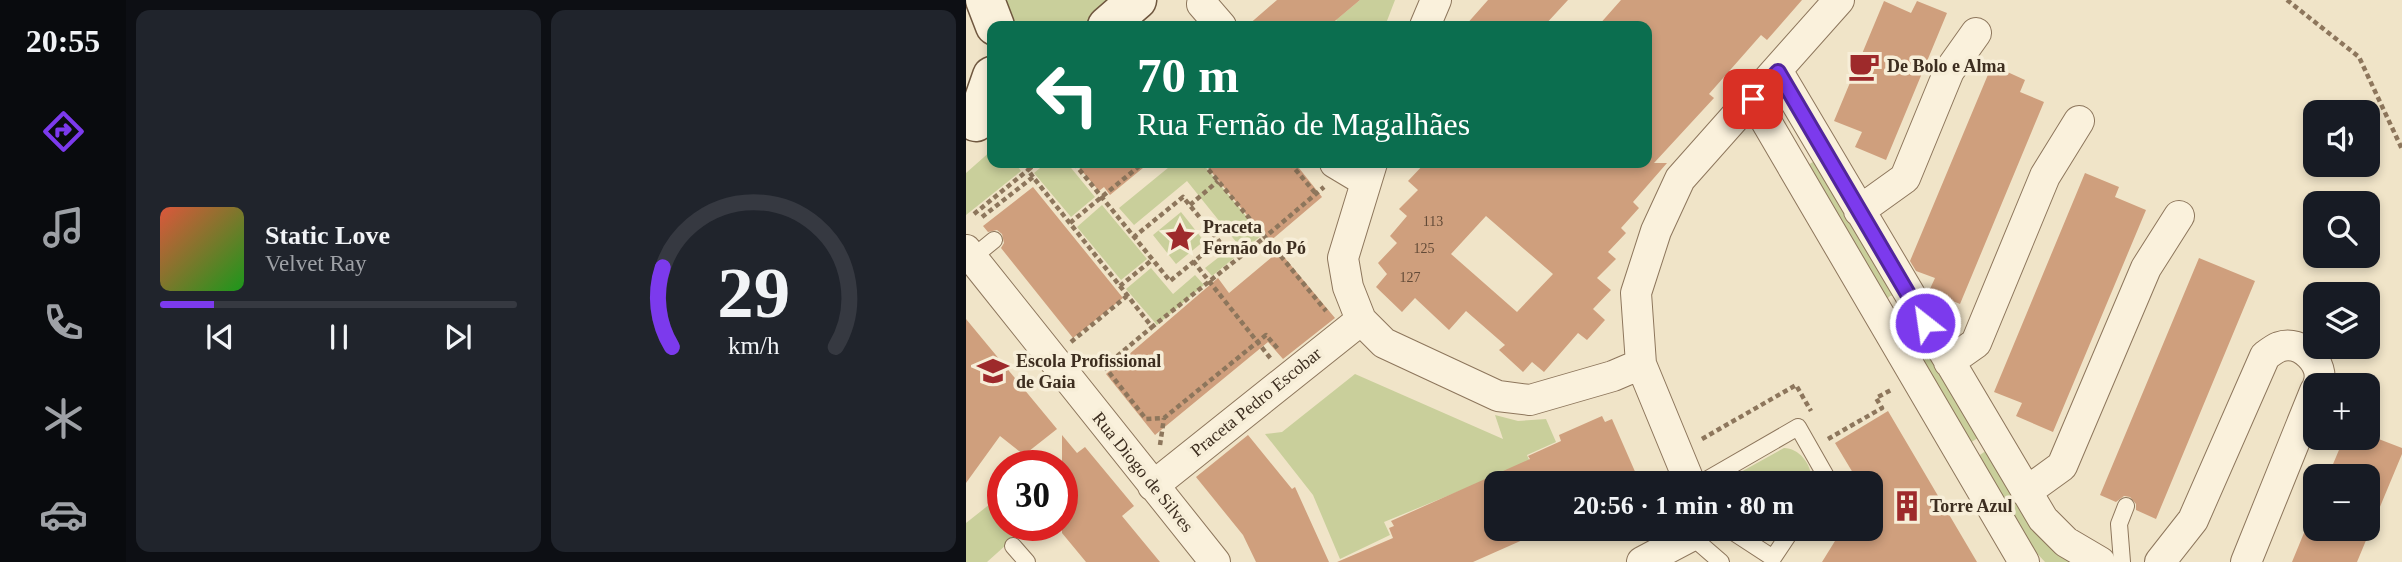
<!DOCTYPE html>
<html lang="pt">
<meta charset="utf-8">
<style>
:root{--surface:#171b24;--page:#20242c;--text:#f1f3f6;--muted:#9ea1a6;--line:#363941;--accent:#7c3aed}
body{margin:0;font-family:Georgia,serif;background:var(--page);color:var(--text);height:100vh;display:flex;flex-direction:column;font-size:26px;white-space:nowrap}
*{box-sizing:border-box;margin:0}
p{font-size:23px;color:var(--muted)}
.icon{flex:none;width:38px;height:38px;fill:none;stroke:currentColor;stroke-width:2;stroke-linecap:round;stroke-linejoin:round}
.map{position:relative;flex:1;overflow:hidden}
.drawer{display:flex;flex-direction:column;gap:10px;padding:10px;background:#0d0f14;width:840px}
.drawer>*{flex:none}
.banner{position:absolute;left:21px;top:21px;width:665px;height:147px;border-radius:14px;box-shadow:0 4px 10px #0003;background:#0b6e4f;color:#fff;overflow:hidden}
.tools{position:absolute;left:1337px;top:100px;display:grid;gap:14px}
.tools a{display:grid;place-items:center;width:77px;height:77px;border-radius:14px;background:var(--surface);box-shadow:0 4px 10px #0003;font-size:35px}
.speed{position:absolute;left:21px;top:450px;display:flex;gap:14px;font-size:35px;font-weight:700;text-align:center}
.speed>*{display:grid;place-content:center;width:91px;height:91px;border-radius:50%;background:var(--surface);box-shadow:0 4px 10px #0003;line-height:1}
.speed .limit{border:10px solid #d22;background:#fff;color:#111}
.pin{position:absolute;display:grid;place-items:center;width:60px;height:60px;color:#fff;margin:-30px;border-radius:14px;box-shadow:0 4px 10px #0006}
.me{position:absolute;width:77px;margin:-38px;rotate:330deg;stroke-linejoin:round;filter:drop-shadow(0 0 5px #0008)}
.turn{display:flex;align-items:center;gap:24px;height:147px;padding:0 35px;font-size:32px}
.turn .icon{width:91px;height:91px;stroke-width:2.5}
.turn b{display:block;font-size:49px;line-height:60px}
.drawer .tile{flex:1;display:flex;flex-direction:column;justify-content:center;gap:10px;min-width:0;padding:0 24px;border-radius:14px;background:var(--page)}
.drawer .dial{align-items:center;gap:0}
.dial svg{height:182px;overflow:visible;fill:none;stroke:var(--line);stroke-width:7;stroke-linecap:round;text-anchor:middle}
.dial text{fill:var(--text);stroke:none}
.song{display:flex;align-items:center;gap:21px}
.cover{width:84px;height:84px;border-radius:10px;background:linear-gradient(135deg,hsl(10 70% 55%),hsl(120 70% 35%))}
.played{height:7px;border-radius:4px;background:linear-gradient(90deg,var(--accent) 15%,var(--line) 15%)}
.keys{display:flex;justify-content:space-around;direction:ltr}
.drawer .tiles{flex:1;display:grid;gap:10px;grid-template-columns:repeat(2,1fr)}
.trip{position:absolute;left:518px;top:471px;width:399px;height:70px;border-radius:14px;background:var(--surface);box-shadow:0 4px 10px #0003;font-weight:700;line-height:70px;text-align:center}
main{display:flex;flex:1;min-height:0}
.dock{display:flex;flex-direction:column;width:126px;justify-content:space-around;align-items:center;background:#090b0e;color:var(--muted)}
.dock .icon{width:49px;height:49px}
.dock .selected{color:var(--accent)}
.dock b{font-size:32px;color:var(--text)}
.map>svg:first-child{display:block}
</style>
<main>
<nav class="dock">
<b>20:55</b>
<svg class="icon selected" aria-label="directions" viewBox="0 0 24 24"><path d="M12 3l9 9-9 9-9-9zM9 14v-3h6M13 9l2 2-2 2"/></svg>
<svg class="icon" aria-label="music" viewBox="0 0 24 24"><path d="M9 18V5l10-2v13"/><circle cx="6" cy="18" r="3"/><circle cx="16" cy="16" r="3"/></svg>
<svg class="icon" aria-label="phone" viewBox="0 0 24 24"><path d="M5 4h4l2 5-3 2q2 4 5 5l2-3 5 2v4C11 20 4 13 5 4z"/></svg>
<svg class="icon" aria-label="climate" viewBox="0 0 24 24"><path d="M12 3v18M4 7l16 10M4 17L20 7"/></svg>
<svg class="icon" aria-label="car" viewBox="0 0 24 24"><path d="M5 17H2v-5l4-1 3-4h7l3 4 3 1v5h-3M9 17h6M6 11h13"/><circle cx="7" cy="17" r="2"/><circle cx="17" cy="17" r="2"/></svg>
</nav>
<section class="drawer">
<div class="tiles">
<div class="tile">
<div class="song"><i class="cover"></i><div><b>Static Love</b><p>Velvet Ray</p></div></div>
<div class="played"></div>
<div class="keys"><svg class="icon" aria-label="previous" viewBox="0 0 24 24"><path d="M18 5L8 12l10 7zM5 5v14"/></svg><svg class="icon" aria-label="pause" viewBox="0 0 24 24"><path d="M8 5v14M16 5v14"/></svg><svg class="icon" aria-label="next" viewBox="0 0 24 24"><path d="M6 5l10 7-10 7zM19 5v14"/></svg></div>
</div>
<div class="tile dial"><svg viewBox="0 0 100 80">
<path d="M14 69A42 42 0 1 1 86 69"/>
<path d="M14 69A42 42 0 0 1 10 34" stroke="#7c3aed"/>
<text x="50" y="56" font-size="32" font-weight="700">29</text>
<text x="50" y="72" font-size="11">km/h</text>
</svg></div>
</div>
</section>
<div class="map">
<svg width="1436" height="562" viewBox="0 0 1436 562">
<rect width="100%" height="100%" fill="#f0e4c8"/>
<!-- green -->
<path fill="#c9cf9b" d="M38 0H158L126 26H47Z
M394 0H429L419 26H375L370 20Z
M26 150V163H49L55 171 0 215V173Z
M853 158 934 294 924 296 916 304 839 167Z
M80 163H101L129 197 105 217 68 173Z
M208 163H236L296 235 246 276 239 268 271 243 221 181 168 225 153 208Z
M136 205 181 259 155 280 111 227Z
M215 212 238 241 210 264 187 235Z
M185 268 207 294 229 275 238 285 191 325 160 289Z
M942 316 1017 435 1002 444 934 322Z
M389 374 537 439 529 415 552 421 580 419 590 442 561 455 564 462 418 522 424 535 374 559 347 495 299 434 316 432Z
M818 448C834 448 848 467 845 483H755Z
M1024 448 1107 562H1079L1052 533 1008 459Z
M24 504 37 520V525H41L50 536 21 562H0V523Z"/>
<!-- building -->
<path fill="#cf9f7d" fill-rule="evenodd" d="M311 0H394L363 26H281Z
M522 0H602L578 26H499Z
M655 0H836L801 40 795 35 743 94 748 98 688 163H701L667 202 673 208 655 228 660 233 642 252 650 259 631 278 645 290 627 309 639 320 621 340 612 333 578 372 566 362 557 372 533 350 539 345 500 311 483 330 449 298 436 312 410 287 421 274 412 263 431 243 424 236 441 216 433 209 452 190 442 181 459 163H681V26H632ZM520 216 587 274 551 312 485 254Z
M918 1 945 13 951 1 981 13 920 160 889 147 896 132 868 121Z
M1026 65 1059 80 1054 92 1078 102 994 304 963 291 969 278 950 271 944 261Z
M109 163H183L144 195 138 187 133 191Z
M238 163H329L356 197 303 242Z
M1119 173 1153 187 1149 197 1180 210 1087 432 1050 416 1056 403 1028 392Z
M67 187 157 298 107 338 35 248 38 243 36 234 31 230 22 232 17 226Z
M313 251 369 318 317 359 302 342 189 435 140 374 252 278 263 293Z
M1233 258 1289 281 1190 519 1170 510V504L1164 497 1158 496 1150 502 1134 495Z
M0 319 91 429 58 455 34 436 0 483Z
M922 411 1011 562H856L877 528H905V483H893L869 443Z
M636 416 639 422 646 419 674 483H530V528H584L507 562H371L427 538 423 528 428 526 425 521 564 459 562 456 595 441 593 435Z
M96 435 111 453 119 447 168 506 156 516 194 562H120L96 533Z
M282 435 326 489 329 487 363 562H290L277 535 230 477Z
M1378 438H1410L1436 448V454L1391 562H1326L1340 528H1402V476H1362Z"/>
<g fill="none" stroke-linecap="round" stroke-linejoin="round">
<defs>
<path id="lane" d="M6 258 28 240
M735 483 832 427 861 478 858 483
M761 528 807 558 827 528
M725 536 755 562
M47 546 61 562
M1156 562 1153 524 1160 506"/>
<path id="street" d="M236 4 255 26
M459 26 470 0
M812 72 1077 519 1100 542 1134 562
M787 99 1058 562
M369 163 399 181
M406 163 377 258 382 287 395 320 418 343 532 396 564 400 647 376 675 364
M893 211 939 178 983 71 1010 33
M0 250 249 562
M983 362 1010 343 1079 176 1113 121
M724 483 675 364 670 293 690 231 714 179 873 0
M187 486 395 320
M1060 492 1096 466 1180 268 1213 216
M676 562 725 536 727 528
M1194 562 1227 520 1299 356C1303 353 1308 349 1313 347 1335 339 1360 364 1352 385
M1280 562 1349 391"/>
<path id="secondary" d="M19 0 29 26
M141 26 171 0
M10 122 26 76"/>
</defs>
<!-- lane casing -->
<use href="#lane" stroke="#8d765c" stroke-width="18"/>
<!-- street casing -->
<use href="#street" stroke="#8d765c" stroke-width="32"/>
<!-- secondary casing -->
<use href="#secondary" stroke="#6f573f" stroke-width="41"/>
<!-- path -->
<path stroke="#8d765c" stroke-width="4.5" stroke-dasharray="5 3.5" stroke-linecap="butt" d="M1321 0 1393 57 1436 149
M108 163 204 281 253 241 217 197 168 237
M237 163 299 237 358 187
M324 163 350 194
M67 177 62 170 70 163
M224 205 252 181
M8 214 62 170
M16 217 67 177 154 286 186 260
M104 223 177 163
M227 261 305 359
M154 286 186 327 299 237 360 311
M105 342 161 296
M138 366 180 419 198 418 300 335 313 350
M138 367 186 327
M736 439 830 385 845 411
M862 439 916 408 910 398 925 390 926 392
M194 445 198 418"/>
<!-- lane -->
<use href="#lane" stroke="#faf1dc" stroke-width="16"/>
<!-- street -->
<use href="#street" stroke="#faf1dc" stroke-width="30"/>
<!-- secondary -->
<use href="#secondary" stroke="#faf1dc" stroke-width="38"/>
</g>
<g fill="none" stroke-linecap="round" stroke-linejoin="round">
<defs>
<path id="route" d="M787 99 812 72 959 323"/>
</defs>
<!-- route casing -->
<use href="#route" stroke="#51269a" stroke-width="18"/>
<!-- route -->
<use href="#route" stroke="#7c3aed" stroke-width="12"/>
</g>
<!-- icons -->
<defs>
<symbol id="cafe-bare" viewBox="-9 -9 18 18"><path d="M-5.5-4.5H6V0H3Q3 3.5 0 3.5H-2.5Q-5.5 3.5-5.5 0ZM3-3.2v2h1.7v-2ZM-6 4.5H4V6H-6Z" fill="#9e2a2b" stroke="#f7eed8" stroke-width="2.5" paint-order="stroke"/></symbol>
<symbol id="sight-bare" viewBox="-9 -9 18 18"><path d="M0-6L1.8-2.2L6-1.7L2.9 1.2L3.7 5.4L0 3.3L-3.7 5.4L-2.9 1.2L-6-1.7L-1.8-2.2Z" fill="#9e2a2b" stroke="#f7eed8" stroke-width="2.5" paint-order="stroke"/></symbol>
<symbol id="school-bare" viewBox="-9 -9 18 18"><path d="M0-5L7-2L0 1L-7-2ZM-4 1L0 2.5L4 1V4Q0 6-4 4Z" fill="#9e2a2b" stroke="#f7eed8" stroke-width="2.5" paint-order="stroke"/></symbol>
<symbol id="building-bare" viewBox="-9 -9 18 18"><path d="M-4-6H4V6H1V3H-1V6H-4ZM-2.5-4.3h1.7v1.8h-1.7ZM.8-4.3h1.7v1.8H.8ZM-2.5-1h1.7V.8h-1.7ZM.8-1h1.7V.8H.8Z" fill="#9e2a2b" stroke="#f7eed8" stroke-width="2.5" paint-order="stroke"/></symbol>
</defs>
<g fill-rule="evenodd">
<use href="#cafe-bare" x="876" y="44" width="44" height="44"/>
<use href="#sight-bare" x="192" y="215" width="44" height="44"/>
<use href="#school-bare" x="5" y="349" width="44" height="44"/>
<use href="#building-bare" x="919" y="484" width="44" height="44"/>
</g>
<g text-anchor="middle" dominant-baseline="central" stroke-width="7" stroke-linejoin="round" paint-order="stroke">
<!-- number labels -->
<g font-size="14" fill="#624a37">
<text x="467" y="221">113</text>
<text x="458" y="248">125</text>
<text x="444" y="277">127</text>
</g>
<!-- poi labels -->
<g font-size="18" font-weight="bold" fill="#3d2e20" stroke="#f7eed8" text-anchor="start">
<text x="921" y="66">De Bolo e Alma</text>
<text x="237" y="227">Praceta<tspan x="237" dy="21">Fernão do Pó</tspan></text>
<text x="50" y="361">Escola Profissional<tspan x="50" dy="21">de Gaia</tspan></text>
<text x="964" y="506">Torre Azul</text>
</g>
<!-- street labels -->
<g font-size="18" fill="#3d2e20" stroke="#f7eed8">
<text transform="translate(290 402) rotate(-39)">Praceta Pedro Escobar</text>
<text transform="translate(177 472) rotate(51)">Rua Diogo de Silves</text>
</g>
</g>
</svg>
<div class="tools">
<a><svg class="icon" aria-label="sound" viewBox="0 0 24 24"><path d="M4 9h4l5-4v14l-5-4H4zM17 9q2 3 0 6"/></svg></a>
<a><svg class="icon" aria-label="search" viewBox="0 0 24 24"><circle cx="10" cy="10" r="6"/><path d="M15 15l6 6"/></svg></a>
<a><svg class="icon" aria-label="layers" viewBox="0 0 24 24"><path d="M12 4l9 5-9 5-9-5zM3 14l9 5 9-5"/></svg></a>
<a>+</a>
<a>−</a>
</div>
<div class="speed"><div class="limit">30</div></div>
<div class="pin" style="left:787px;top:99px;background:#d93025"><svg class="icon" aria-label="arrive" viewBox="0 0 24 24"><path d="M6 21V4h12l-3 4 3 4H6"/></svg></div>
<svg class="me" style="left:959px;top:323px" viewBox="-20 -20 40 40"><circle r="17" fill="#7c3aed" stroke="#fff" stroke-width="3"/><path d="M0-11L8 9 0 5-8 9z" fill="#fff"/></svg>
<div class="trip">20:56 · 1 min · 80 m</div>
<div class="banner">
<div class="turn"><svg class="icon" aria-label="left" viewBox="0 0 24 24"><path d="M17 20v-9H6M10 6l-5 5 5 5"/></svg><div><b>70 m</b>Rua Fernão de Magalhães</div></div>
</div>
</div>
</main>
